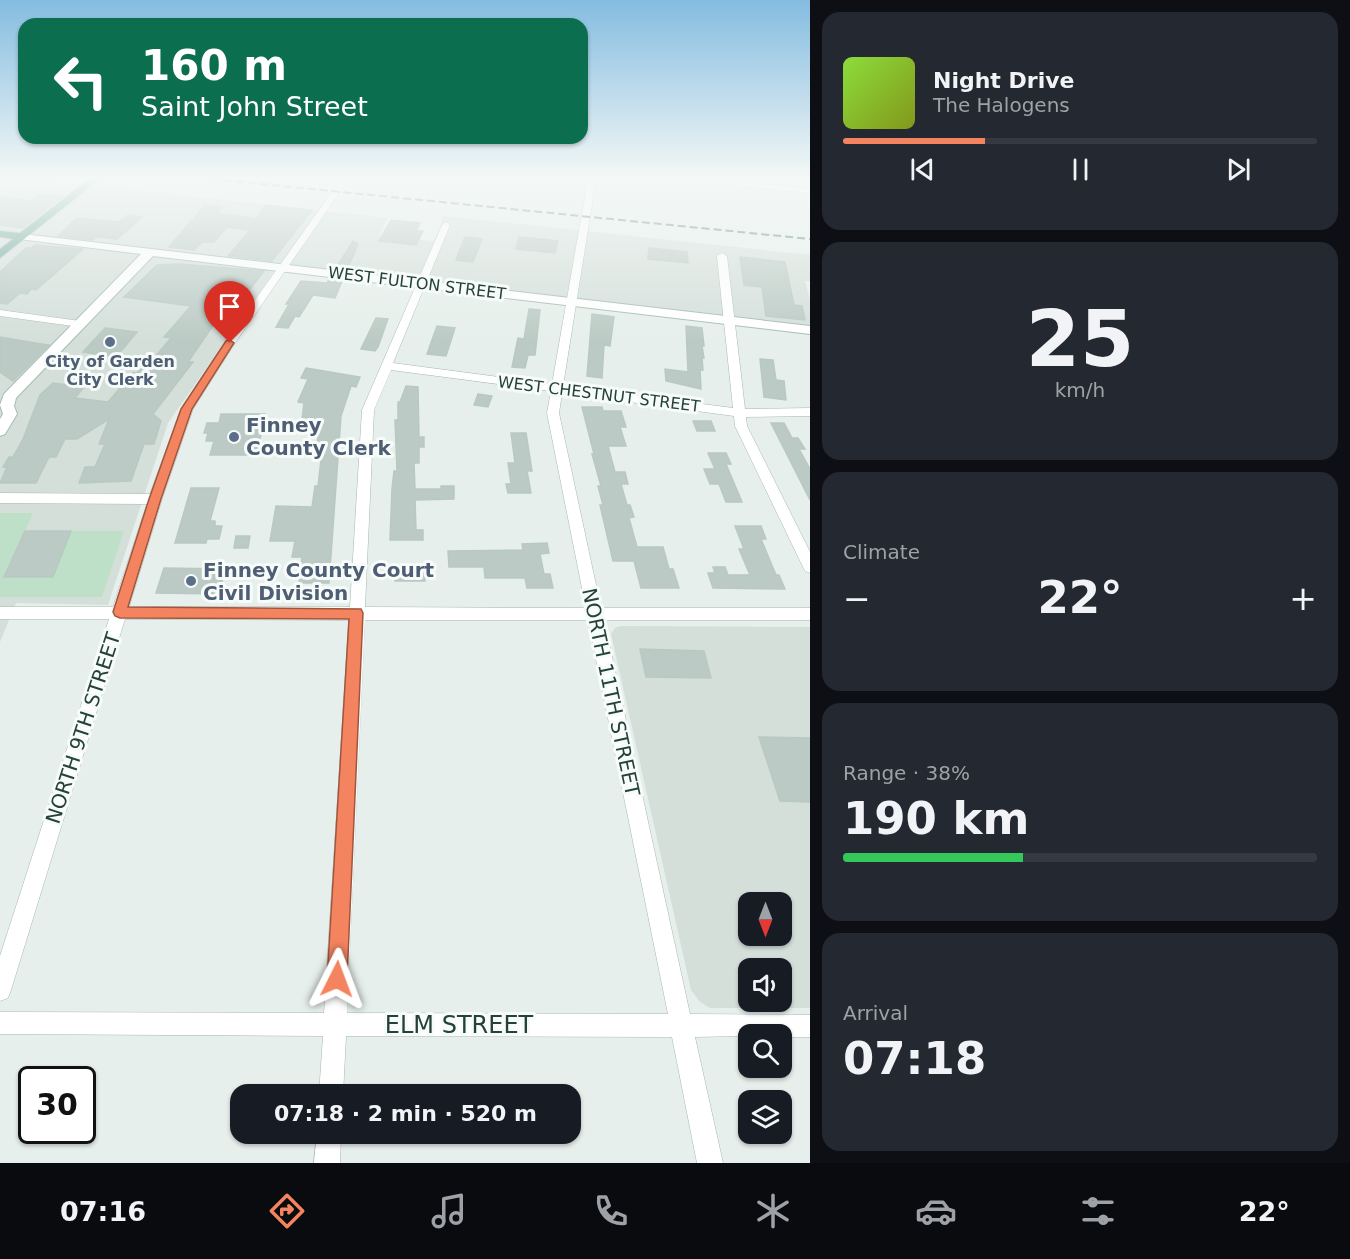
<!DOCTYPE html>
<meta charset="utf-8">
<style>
:root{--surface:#171b24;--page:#242831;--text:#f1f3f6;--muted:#9ea1a6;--line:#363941;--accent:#f4845f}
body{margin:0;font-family:"DejaVu Sans",sans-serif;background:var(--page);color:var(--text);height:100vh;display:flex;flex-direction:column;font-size:22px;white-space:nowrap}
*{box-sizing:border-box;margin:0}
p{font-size:20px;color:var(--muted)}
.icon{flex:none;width:33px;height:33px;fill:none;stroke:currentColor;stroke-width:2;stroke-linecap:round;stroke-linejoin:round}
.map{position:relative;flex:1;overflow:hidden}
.drawer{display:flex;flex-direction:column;gap:12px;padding:12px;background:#0d0f14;width:540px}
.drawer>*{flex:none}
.banner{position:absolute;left:18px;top:18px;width:570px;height:126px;border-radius:18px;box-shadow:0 2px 4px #0004;background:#0b6e4f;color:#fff;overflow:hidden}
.needle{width:39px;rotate:180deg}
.fabs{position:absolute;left:738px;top:892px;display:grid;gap:12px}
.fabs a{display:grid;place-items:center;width:54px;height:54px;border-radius:12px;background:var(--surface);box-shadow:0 2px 4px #0004;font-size:30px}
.speed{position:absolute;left:18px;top:1066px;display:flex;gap:12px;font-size:30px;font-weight:700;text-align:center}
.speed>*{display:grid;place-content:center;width:78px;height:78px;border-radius:50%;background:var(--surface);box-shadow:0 2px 4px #0004;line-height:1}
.speed .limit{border:3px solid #111;border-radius:9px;background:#fff;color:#111}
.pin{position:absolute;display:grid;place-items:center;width:51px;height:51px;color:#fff;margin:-62px -26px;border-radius:50% 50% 50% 0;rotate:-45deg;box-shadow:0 0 6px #0007}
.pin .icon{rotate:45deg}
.me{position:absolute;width:66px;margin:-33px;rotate:3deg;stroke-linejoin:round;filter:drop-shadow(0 0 4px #0008)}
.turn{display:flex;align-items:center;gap:21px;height:126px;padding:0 24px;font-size:27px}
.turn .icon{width:78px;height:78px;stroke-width:2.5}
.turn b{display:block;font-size:42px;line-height:51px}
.big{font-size:45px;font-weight:800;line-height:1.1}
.drawer .tile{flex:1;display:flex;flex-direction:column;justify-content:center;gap:9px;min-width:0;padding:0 21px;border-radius:18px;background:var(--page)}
.drawer .dial{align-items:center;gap:0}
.dial b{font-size:78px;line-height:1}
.song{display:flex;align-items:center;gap:18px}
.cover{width:72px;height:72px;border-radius:9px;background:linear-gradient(135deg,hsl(90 70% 55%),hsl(70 70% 35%))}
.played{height:6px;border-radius:3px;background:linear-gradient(90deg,var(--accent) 30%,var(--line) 30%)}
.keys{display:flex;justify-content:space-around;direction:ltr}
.heat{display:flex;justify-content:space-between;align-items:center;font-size:33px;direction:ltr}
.charge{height:9px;border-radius:4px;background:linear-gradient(90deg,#34c759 38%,var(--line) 0)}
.trip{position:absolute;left:230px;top:1084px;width:351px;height:60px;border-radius:18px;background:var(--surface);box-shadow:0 2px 4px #0004;font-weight:800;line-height:60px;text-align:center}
.menu{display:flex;height:96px;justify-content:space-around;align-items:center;background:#090b0e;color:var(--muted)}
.menu .icon{width:42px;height:42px}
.menu .on{color:var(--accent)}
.menu b{font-size:27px;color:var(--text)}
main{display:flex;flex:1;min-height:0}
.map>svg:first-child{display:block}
</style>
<main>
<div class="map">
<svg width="810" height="1163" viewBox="0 0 810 1163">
<rect width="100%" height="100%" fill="#e6efeb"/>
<!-- built -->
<path fill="#d4dfda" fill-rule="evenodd" d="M0 179H33L388 218 379 235 419 240 434 241 444 216 810 255V281H805L810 300V333L275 270 168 423 108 605 16 603 0 642Z
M620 626 810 627V1008H710L700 1002 691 990 611 634 615 628ZM748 903H782V936H748ZM748 969H782V1002H748Z"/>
<!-- green -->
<path fill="#bfe0c8" d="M0 513H33L4 577 53 576 71 531H124L102 597H0Z"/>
<!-- building -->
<path fill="#bbcac4" stroke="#b8c9c2" stroke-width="1.5" d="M40 194 63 196 23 228 0 225V197L31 201Z
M205 205 222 207 217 213 257 219 265 205 312 210 272 261 228 256 250 230 227 227 214 242H202L194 250 169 247Z
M128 215 142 217 117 239 96 237 93 240 58 236 77 218 119 222Z
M391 220 420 223 416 231H423L416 245 379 241Z
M465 237 482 239 473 262 456 260Z
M519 237 558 241 555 253 516 249Z
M353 241 358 244 347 270 336 268Z
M35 245 83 249 36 290 31 289 27 294 20 293 7 304 0 303V272L26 248H31Z
M649 248 687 252 688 263 648 259Z
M740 257 785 262 794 305 802 306 805 320 766 316 762 287 744 285Z
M179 264 264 271 237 306 227 305 188 362H193L153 414 161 421 154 444H144L131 481 79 483 85 467H95L105 444H99L109 419 77 439H65L56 457H49L36 483H0L7 467H3L9 457H13L23 439 40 395 53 383 84 387 75 398 108 402 133 373H137L151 357H155L171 338 164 337 191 306 124 297 157 265Z
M329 279 342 281 335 298 313 295 299 317 295 316 288 328 276 327 289 304H286L301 281 327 283Z
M529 309 540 310 535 355H528L525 368 512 367 518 338 524 339Z
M592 314 614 317 610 346 604 345 602 378 587 376Z
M376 318 388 319 378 347 375 351 361 349Z
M437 326 455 328 446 356 427 354Z
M686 326 702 328 704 346H702L704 358H702L703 370H700L701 389 666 381 665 369 688 372Z
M105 328 137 332 116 357 83 352Z
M0 337 35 343 49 345 13 381 0 372Z
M760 359 773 360 776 380 784 381 786 400 764 397Z
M306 368 360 377 356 387 351 386 341 416 329 583H299L302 557H292L295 541H270L276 506 312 507 315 486H318L321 460H315L319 428H301L304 403 298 402 308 379 301 378Z
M406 386 418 387 419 437H424V447H419V463H414L415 489H441V486H454V499L415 500 416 530H423V540H390L392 489 394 471H397L395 420H398V402H400Z
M478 394 492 396 488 407 474 405Z
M582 407H602L603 411H621L626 427H620L626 446H608L615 472H625L628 484H621L627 505H630L634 517 629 518 637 547H663L669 569H673L679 588H641L634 561H613L600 505H603L598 486H601L592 454H594Z
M221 414H265L257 455H210L214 441H206L208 433H204L207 423H219Z
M693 421H711L715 431H697Z
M771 423H784L792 438H798L805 449H799L810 469V500Z
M511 433H526L532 471H527L531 493H508L506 484H511L508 463H515Z
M708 453H726L731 464H726L742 502H726L719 484H710L704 469H715Z
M191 488H219L210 521H215V526H222L219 539H207L206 543H175Z
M735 526H761L766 539H761L776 575H779L785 589 713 588 708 573H715L713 567H725L728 575H750L739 549H744Z
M25 531H71L53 577H4Z
M236 536H250L248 548H234Z
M547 543 549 553 540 554 544 574H550L553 588H527L525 578H485L484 567H449L448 551 523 550 522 544Z
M395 567H425V581H395Z
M164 568 225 569 219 594 156 593Z
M640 649 704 651 711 678 646 677Z
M759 737 810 738V802L780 801Z"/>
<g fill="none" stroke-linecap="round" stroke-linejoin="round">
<defs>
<path id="street" d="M341 179H349L235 343 193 409 162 499 129 607H350L362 410 442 225 446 222 450 225 393 363 552 384 588 179H596L563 386 733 408 717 256 722 253 727 256 745 409 810 408V416L746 417 747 426 810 552V573L805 571 803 567 735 426 734 416 562 393 559 413 601 608H810V620H604L690 1014 810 1015V1037H782V1035L695 1037 723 1163H697L672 1037 346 1036 343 1095H319L323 1036 0 1034V1012L324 1013 349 620 125 619 11 990 8 998 0 1001V956L109 619H0V607H113L147 504 0 503V493L150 494 181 409 226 341ZM391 370 551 391 547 413 586 608 365 607 374 410ZM365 620H588L668 1014 347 1013Z
M465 179H473L468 184 464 182Z
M677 179H708L810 189V193L681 181Z
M0 310 80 321 85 324 80 327 0 316Z
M317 1134H341L340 1163H314Z"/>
<path id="secondary" d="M23 234 810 326V334L153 256 16 398 14 406 17 414 5 434 0 436V419L3 414 0 405 4 394 141 254 19 239 18 237Z"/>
<path id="primary" d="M89 179H100L0 258V249L13 239 0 237V231L20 233Z"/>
</defs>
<!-- street casing -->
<use href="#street" stroke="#a8b8b2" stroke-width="1"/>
<!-- secondary casing -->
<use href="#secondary" stroke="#a4bbb3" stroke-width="2"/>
<!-- primary casing -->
<use href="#primary" stroke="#c2cac8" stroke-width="2"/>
<!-- street -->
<use href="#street" fill="#fff" fill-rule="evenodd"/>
<!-- secondary -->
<use href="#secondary" fill="#fff" fill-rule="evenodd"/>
<!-- primary -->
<use href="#primary" fill="#6aa596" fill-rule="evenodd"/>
<!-- rail -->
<path stroke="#5f7d75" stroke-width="2" stroke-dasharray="8 4" stroke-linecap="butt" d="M212 179 810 239"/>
</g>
<!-- sky -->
<linearGradient id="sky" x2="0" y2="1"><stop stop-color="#84bce0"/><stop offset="0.52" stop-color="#f4f8f6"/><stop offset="1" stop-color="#f4f8f6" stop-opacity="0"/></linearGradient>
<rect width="810" height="342" fill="url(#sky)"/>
<!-- route -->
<path fill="#f4845f" stroke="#9f563e" stroke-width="1.5" d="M230 340 234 343 192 409 161 499 128 607 361 609 363 613 347 979 344 986 337 989 330 986 327 979 349 619 120 618 115 616 113 612 149 499 181 409 226 341Z"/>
<!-- markers -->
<g fill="#5c6f8a" stroke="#f7fbf9" stroke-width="2">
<circle cx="110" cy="342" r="6"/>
<circle cx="234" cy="437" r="6"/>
<circle cx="191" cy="581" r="6"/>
</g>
<g text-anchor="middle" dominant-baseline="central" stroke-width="6" stroke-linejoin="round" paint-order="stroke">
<!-- far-street labels -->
<g font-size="16" fill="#24423a" stroke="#f7fbf9">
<text transform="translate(417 283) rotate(7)">WEST FULTON STREET</text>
<text transform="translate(599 394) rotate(7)">WEST CHESTNUT STREET</text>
</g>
<!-- far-service labels -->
<g font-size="16" font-weight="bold" fill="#4e5e75" stroke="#f7fbf9">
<text x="110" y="361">City of Garden<tspan x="110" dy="18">City Clerk</tspan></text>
</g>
<!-- service labels -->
<g font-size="20" font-weight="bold" fill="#4e5e75" stroke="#f7fbf9" text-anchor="start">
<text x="246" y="425">Finney<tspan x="246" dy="23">County Clerk</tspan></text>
<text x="203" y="570">Finney County Court<tspan x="203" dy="23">Civil Division</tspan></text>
</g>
<!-- street labels -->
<g font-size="20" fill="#24423a" stroke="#f7fbf9">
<text transform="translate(611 692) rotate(78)">NORTH 11TH STREET</text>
<text transform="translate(83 728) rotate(-72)">NORTH 9TH STREET</text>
</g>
<!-- near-street labels -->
<g font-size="24" fill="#24423a" stroke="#f7fbf9">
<text x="459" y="1025">ELM STREET</text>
</g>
</g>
</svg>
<div class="fabs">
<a><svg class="needle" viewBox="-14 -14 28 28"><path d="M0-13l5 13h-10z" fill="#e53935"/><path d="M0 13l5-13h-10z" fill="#9ea1a6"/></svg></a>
<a><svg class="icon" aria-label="sound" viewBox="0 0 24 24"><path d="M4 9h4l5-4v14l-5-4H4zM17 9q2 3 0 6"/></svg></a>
<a><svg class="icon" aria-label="search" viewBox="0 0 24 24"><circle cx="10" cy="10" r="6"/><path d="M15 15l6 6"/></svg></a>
<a><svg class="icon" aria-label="layers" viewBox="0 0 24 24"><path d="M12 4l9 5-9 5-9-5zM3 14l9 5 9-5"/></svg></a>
</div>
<div class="speed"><div class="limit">30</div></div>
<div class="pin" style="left:230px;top:343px;background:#d93025"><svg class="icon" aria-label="arrive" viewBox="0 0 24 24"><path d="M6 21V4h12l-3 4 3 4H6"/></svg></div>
<svg class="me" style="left:337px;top:979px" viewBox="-20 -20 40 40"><path d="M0-17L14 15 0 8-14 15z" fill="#f4845f" stroke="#fff" stroke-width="4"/></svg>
<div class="trip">07:18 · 2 min · 520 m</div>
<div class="banner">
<div class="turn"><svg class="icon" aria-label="left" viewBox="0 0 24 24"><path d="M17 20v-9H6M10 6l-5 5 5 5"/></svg><div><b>160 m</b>Saint John Street</div></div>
</div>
</div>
<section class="drawer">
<div class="tile">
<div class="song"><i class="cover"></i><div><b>Night Drive</b><p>The Halogens</p></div></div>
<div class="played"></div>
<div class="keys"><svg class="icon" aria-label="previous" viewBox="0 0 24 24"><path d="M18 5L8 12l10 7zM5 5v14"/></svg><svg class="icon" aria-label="pause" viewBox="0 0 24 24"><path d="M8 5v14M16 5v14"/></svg><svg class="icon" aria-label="next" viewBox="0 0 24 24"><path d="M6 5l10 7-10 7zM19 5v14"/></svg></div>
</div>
<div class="tile dial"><b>25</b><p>km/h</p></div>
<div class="tile"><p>Climate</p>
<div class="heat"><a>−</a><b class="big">22°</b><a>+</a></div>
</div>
<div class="tile"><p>Range · 38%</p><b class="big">190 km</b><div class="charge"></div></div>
<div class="tile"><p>Arrival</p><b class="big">07:18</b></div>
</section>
</main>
<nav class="menu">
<b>07:16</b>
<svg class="icon on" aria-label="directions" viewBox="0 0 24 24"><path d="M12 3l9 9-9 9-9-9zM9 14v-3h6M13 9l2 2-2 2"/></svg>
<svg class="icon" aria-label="music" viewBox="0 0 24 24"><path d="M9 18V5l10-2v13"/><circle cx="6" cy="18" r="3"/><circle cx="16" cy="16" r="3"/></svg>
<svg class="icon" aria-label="phone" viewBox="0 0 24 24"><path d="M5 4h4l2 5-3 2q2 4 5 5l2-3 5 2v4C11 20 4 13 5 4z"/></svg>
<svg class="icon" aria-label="climate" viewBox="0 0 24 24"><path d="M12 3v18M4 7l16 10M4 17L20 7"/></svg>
<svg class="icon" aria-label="car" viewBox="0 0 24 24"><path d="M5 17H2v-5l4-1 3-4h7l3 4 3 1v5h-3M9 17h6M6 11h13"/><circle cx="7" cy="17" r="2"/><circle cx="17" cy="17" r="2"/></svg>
<svg class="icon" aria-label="filters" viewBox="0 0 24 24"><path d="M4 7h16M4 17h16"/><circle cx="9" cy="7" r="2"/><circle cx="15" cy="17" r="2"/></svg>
<b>22°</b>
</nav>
